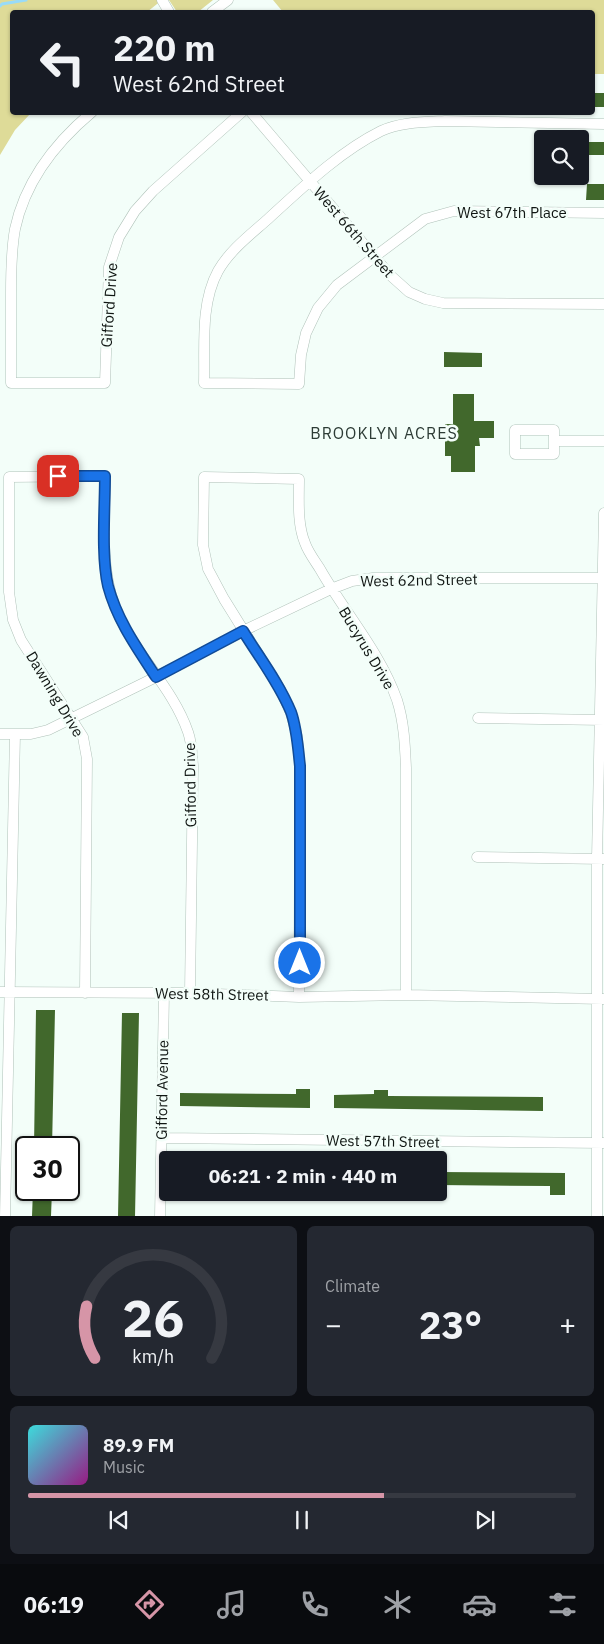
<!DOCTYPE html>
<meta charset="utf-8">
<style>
:root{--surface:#171b24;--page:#242831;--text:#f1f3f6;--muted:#9ea1a6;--line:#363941;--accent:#d695a7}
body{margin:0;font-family:"IBM Plex Sans",sans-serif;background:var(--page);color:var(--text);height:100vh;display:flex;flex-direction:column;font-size:19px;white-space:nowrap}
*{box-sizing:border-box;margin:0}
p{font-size:16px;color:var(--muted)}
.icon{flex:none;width:28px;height:28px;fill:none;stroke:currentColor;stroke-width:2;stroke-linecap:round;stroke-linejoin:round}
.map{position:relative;height:1216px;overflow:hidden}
.panel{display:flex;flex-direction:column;gap:10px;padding:10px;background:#0d0f14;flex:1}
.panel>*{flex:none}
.hud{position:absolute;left:10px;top:10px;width:585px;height:105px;border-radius:5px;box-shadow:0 1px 4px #0004;background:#171b24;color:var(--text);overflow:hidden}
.tools{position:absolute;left:534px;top:130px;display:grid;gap:10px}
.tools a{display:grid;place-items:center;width:55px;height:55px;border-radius:5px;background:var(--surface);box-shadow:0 1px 4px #0004;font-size:25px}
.speed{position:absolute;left:15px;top:1136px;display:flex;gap:10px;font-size:25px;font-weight:700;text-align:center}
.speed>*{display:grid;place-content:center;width:65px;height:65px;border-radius:50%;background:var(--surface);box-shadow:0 1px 4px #0004;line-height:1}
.speed .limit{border:2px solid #111;border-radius:8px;background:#fff;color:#111}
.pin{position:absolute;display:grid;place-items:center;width:42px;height:42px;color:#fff;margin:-21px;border-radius:10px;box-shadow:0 2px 8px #0006}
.me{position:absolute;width:55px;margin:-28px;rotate:0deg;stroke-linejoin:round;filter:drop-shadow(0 0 4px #0008)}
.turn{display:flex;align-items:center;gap:18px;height:105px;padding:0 20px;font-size:22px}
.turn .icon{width:65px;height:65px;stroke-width:2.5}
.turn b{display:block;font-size:35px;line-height:42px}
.big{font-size:38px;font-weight:700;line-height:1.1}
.panel .tile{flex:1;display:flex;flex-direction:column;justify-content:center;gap:8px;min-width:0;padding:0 18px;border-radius:8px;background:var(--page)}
.panel .dial{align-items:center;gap:0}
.dial svg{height:130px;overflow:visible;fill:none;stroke:var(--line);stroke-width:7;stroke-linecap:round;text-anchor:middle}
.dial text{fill:var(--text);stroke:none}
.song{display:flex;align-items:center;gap:15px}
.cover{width:60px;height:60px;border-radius:8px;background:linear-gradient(135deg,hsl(180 70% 55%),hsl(310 70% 35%))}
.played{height:5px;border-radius:2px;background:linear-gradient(90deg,var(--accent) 65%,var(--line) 65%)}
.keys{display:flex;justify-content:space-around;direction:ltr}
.heat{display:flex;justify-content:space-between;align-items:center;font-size:28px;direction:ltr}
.panel .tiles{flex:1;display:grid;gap:10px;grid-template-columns:1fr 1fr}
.tile:last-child{grid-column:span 2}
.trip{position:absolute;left:159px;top:1151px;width:288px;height:50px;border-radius:5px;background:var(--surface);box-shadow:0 1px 4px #0004;font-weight:700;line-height:50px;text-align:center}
.dock{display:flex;height:80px;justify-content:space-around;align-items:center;background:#090b0e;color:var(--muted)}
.dock .icon{width:35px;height:35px}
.dock .on{color:var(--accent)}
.dock b{font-size:22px;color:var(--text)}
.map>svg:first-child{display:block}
</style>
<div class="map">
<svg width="604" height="1217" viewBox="0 0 604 1217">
<rect width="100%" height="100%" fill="#f3fef9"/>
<!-- green -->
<path fill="#dedb98" d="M0 0H162L147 12H12V112L31 113 15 130 0 155Z
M169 0H213L198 12H177Z
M273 0H604V74H593L592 12H283Z"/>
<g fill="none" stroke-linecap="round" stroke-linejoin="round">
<!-- stream -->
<path stroke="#98dbf9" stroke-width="3" d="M0 6 2 4 26 0"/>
</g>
<!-- building -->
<path fill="#41682c" d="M592 93H604V107H592Z
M587 142H604V155H587Z
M587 184H604V200H586Z
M444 352 482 353V367H444Z
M453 394H474V421H494V438H479L480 446H475V472H451V456H445V424H453Z
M36 1010H55L52 1148H34Z
M122 1013H139L135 1217H118Z
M296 1089H310V1108L180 1106V1093L296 1094Z
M374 1090H388V1096L543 1097V1111L334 1108V1095L374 1094Z
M438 1172 565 1173V1195H550V1186L438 1185Z
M33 1190H52L51 1216H32Z"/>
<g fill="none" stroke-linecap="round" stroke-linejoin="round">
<defs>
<path id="street" d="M162 0 169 12
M212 12 228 0
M92 112C55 143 25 182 15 229 11 251 11 273 11 294 11 324 11 353 11 383H105L109 267 119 237 135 211 153 191 242 112
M251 112 390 275 409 292 425 299 443 303 604 304
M604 124 445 121C424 122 400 122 381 131 339 152 302 188 268 219 250 235 230 250 218 271 200 304 205 347 204 383L299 384 301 355 306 333 318 308 337 285 425 219 454 211 604 213
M515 430H554V454H515Z
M554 441H604
M478 718 604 720
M0 734H31L48 730 156 677 243 631 331 589 352 581 373 578H604
M477 857 604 859
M0 992 190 993 299 997 406 995 603 999
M85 993 87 759 83 737 21 640 13 620 9 592V477L105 476C105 518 100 564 114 604 131 651 172 685 188 732 192 743 192 755 193 766L190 993
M299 997 300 766 297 736 291 713 280 689 224 599 208 569 203 545 204 477 299 479C299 499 297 524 305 543 308 552 315 561 320 569 345 613 380 652 397 700 404 722 405 745 406 768V995
M161 1138 604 1143
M5 1217 15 734
M160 1217 164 993
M597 1217V859L604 513"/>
</defs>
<!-- street casing -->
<use href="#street" stroke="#b0c2b9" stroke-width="11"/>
<!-- street -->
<use href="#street" stroke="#fff" stroke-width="10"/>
</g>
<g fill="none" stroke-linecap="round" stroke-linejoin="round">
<defs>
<path id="route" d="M58 476H105C105 509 101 555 108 586 117 620 137 648 156 677L243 631C259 657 279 683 291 712 297 729 298 748 300 766V963"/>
</defs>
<!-- route casing -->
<use href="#route" stroke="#114b97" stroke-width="12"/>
<!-- route -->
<use href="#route" stroke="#1a73e8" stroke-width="9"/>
</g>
<g text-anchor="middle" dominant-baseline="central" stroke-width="5" stroke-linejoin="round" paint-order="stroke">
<!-- street labels -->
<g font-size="15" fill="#101613" stroke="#f3fef9">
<text x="512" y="212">West 67th Place</text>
<text transform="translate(354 232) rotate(49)">West 66th Street</text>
<text transform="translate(109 305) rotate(-86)">Gifford Drive</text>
<text transform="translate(419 580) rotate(-1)">West 62nd Street</text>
<text transform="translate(367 648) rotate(59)">Bucyrus Drive</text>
<text transform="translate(55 694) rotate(59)">Dawning Drive</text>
<text transform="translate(190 785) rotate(-91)">Gifford Drive</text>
<text transform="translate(212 994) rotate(1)">West 58th Street</text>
<text transform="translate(162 1090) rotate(-89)">Gifford Avenue</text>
<text transform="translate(383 1141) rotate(1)">West 57th Street</text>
</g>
<!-- neighbourhood labels -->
<g font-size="16" letter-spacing="1" fill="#2d3c36" stroke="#f3fef9">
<text x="384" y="433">BROOKLYN ACRES</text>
</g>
</g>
</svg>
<div class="tools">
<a><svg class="icon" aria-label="search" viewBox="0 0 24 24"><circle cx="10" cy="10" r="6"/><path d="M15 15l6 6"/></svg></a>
</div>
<div class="speed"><div class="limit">30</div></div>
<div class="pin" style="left:58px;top:476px;background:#d93025"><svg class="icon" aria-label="arrive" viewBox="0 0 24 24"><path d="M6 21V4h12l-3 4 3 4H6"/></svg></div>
<svg class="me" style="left:300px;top:963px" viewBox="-20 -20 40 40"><circle r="17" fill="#1a73e8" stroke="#fff" stroke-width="3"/><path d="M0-11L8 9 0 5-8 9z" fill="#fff"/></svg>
<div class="trip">06:21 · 2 min · 440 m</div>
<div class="hud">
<div class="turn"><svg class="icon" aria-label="left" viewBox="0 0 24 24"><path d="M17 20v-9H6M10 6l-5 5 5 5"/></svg><div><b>220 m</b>West 62nd Street</div></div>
</div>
</div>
<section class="panel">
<div class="tiles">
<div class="tile dial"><svg viewBox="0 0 100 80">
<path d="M14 69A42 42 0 1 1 86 69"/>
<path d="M14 69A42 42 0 0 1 9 37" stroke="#d695a7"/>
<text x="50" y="56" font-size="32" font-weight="700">26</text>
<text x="50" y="72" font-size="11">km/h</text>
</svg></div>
<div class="tile"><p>Climate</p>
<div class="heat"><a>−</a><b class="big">23°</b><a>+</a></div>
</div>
<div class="tile">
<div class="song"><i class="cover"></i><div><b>89.9 FM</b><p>Music</p></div></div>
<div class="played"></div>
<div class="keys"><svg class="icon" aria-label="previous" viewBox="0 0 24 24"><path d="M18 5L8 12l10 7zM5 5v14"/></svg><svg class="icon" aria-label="pause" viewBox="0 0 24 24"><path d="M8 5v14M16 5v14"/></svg><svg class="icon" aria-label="next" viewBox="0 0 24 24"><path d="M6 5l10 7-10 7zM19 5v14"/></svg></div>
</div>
</div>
</section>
<nav class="dock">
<b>06:19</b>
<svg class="icon on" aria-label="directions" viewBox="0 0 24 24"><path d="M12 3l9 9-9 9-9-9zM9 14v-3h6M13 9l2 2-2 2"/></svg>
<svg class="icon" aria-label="music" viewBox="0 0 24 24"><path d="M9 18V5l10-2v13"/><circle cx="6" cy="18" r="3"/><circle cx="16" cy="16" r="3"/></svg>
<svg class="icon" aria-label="phone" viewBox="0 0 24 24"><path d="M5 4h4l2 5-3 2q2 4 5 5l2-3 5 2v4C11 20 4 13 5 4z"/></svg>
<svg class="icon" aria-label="climate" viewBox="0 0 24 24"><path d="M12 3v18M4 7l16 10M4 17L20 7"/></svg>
<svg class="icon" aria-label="car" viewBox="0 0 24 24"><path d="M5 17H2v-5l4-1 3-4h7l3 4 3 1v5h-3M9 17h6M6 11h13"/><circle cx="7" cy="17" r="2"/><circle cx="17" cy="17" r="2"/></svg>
<svg class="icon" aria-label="filters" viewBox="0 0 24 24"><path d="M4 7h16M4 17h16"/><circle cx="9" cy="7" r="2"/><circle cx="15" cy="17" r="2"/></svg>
</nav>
